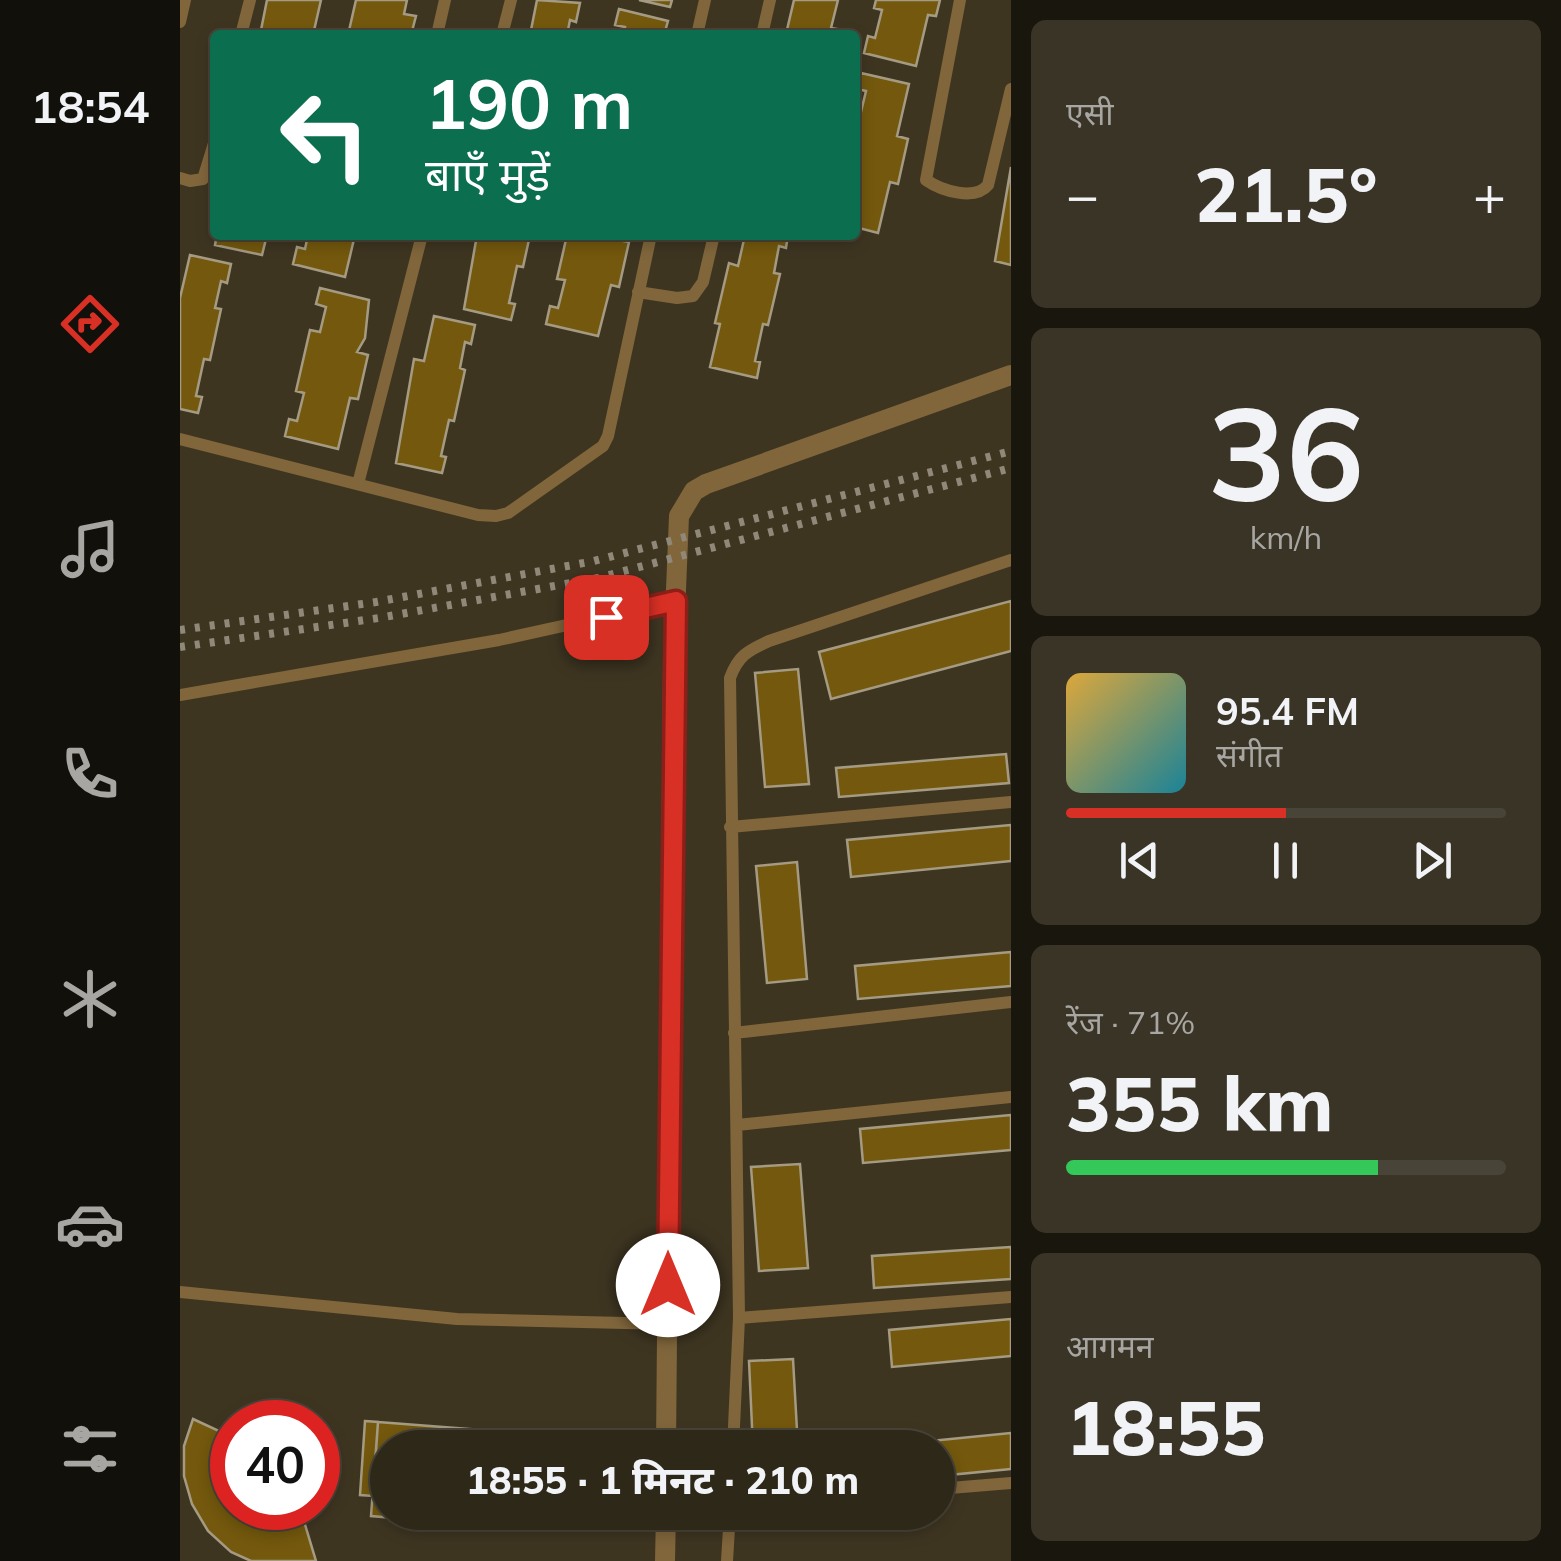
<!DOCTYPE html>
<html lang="hi">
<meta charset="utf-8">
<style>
:root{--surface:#2e2819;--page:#3a3426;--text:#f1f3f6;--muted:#a7a6a2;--line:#494438;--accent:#d93025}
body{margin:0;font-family:Mulish,"Noto Sans Devanagari",sans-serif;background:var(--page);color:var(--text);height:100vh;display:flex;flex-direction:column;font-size:38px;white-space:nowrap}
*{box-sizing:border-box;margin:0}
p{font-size:32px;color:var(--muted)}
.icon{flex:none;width:55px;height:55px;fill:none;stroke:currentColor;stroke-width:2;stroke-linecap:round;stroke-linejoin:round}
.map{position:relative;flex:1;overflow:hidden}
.sheet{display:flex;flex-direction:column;gap:20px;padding:20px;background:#19160e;width:550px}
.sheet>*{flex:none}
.banner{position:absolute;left:30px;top:30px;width:650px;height:210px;border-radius:10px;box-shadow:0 5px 15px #0003,0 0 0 2px var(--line);background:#0b6e4f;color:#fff;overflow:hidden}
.speed{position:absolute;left:30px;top:1400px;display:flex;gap:20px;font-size:50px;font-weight:700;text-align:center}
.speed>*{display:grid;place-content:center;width:130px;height:130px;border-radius:50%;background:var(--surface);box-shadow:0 5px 15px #0003,0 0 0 2px var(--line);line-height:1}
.speed .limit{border:15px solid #d22;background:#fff;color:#111}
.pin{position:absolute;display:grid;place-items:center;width:85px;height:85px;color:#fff;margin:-42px;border-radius:20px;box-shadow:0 5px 15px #0006}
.me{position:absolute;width:110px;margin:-55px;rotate:0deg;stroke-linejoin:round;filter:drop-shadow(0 0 8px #0008)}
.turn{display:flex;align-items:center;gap:35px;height:210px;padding:0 50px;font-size:45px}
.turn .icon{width:130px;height:130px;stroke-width:2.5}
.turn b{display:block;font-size:70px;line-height:85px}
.big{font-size:75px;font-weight:800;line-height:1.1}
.sheet .widget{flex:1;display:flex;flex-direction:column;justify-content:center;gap:15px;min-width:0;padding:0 35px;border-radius:15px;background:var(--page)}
.sheet .dial{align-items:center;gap:0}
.dial b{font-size:130px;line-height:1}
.song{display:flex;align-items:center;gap:30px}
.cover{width:120px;height:120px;border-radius:15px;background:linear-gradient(135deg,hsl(40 70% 55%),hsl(190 70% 35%))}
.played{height:10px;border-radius:5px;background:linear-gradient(90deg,var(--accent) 50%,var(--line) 50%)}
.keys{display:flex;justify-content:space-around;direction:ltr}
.heat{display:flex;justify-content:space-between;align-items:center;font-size:55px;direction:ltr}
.charge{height:15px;border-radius:8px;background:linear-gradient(90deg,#34c759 71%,var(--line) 0)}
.trip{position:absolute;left:190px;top:1430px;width:585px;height:100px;border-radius:50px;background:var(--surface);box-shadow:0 5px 15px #0003,0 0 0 2px var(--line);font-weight:800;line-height:100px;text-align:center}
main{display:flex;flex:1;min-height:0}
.tabs{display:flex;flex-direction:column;width:180px;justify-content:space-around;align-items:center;background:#12100a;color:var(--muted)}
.tabs .icon{width:70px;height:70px}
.tabs .current{color:var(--accent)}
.tabs b{font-size:45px;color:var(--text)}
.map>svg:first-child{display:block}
</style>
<main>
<nav class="tabs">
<b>18:54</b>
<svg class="icon current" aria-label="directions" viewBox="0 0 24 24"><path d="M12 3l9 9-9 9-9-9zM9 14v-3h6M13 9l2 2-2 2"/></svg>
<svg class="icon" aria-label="music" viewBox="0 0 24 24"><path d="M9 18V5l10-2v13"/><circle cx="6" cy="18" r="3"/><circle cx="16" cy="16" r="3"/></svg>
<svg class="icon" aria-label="phone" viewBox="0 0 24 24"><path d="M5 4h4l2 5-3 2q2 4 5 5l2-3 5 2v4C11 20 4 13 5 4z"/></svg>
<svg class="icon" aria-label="climate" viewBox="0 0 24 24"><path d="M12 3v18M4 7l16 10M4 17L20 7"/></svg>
<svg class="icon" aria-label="car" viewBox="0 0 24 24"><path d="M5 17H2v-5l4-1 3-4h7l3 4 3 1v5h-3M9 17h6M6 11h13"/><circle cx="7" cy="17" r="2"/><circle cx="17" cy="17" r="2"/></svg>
<svg class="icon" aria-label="filters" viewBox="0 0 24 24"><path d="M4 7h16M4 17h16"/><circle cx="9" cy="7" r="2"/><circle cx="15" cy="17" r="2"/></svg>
</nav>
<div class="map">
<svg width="831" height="1561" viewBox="0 0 831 1561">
<rect width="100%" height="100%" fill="#3e3521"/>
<!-- building -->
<path fill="#73580d" stroke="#a59b83" stroke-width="2.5" d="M87 0H141L133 35H80Z
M176 0H227L224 14 236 16 231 35H168Z
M357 0 400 3 396 22 390 20 387 35H350Z
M459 0H492L490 7Z
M614 0H658L651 28 657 29 656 35 606 34Z
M696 0H760L756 16 748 15 736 66 684 53 688 36 695 38 702 10 694 8Z
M439 9 488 21 484 35H443L445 27 435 25Z
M681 73 729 84 717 136 728 139 718 184 710 182 698 233 675 227V115L680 116 686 91 677 89Z
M831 167V265L815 261Z
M37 235H81L80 238 86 239 82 255 35 245Z
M128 235H175L165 277 113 264 117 247 125 249Z
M297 235H350L343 267 337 266 329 303 335 304 331 320 284 309Z
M387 235H439L438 240 449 242 439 287 431 285 418 336 366 324 370 306 378 308 385 280 377 279Z
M565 235H608L606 248 599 246 594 273 600 274 588 325 583 324 575 361 580 362 577 378 530 367 540 324 535 323 549 263 558 266Z
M10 255 51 264 47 283 41 281 35 308 41 309 30 360 24 359 16 396 22 397 18 413 0 409V298Z
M140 288 189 300 185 338 177 352 188 355 178 399 170 398 158 449 105 436 109 419 117 421 124 393 116 391 130 330 140 332 146 307 136 304Z
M254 316 295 325 291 344 285 342 280 368 285 370 274 421 269 420 261 456 266 457 262 473 216 463 234 359 244 361Z
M831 601V651L651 699 639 652Z
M618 669 629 784 585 787 575 673Z
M826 754 829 783 659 797 656 768Z
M831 825V861L671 877 667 840Z
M617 862 627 979 587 983 576 866Z
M831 952V986L678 999 675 966Z
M831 1115V1150L683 1163 680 1129Z
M620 1164 628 1268 579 1271 571 1167Z
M831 1247V1279L694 1288 692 1256Z
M831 1319V1356L712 1367 709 1330Z
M613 1359 618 1448H573L569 1361Z
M13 1419 52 1437V1508H120L136 1561H71L51 1552 28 1531 12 1504 4 1476V1446Z
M185 1421 198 1422 193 1496 180 1495Z
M198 1422 301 1430 300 1448H208V1512H323L321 1527 191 1516Z
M831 1433V1469L758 1476V1448H680Z"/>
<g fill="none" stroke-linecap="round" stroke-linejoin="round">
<!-- service -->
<path stroke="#81663c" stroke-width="12" d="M780 0 746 180C762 191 795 201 808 185L831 89
M0 22 5 0
M61 35 70 0
M257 35 265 0
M322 35 331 0
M517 35 525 0
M582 35 590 0
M0 178 10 181 23 179 35 140
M261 235H265
M458 292 497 298 513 296 523 282 534 235
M0 439 298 515 316 516 328 513 423 446 428 436 471 235
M178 484 242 235
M0 695 319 640 496 601
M550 827 831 802
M554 1033 831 1002
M557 1125 831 1097
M0 1292 277 1319 488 1324
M559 1318 831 1297
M553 1448 559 1318 550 678C558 656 567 651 589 641L831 560
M758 1489 831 1483
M547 1561 550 1512"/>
<!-- tertiary -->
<path stroke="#81663c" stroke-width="20" d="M486 1448 493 663 499 516 514 491 526 484 831 375
M485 1561 486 1512"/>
<!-- rail -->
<path stroke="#908979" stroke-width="8" stroke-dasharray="5 10" stroke-linecap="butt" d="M0 630 196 602 414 561 831 451
M0 647 199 618 418 578 831 468"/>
</g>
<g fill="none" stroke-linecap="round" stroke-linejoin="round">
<defs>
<path id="route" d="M426 617 496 601 488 1285"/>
</defs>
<!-- route casing -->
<use href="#route" stroke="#8d1f18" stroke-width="25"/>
<!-- route -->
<use href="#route" stroke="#d93025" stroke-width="18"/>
</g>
</svg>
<div class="speed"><div class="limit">40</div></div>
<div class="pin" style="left:426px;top:617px;background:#d93025"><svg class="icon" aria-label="arrive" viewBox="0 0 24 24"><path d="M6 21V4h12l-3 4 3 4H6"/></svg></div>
<svg class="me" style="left:488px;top:1285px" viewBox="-20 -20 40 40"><circle r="19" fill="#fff"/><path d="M0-13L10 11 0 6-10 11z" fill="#d93025"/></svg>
<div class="trip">18:55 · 1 मिनट · 210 m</div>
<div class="banner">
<div class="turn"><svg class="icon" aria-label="left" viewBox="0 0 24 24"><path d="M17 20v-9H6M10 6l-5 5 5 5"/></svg><div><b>190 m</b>बाएँ मुड़ें</div></div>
</div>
</div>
<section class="sheet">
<div class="widget"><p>एसी</p>
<div class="heat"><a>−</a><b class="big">21.5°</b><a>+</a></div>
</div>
<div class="widget dial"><b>36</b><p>km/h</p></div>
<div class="widget">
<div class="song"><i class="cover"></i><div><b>95.4 FM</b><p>संगीत</p></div></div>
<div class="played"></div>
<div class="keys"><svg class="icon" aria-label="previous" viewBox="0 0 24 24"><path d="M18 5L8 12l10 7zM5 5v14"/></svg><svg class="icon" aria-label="pause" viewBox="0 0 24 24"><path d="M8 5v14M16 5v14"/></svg><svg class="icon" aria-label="next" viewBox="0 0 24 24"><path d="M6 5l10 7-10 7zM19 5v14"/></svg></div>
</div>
<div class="widget"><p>रेंज · 71%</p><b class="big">355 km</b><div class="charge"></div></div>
<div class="widget"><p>आगमन</p><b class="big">18:55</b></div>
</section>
</main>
